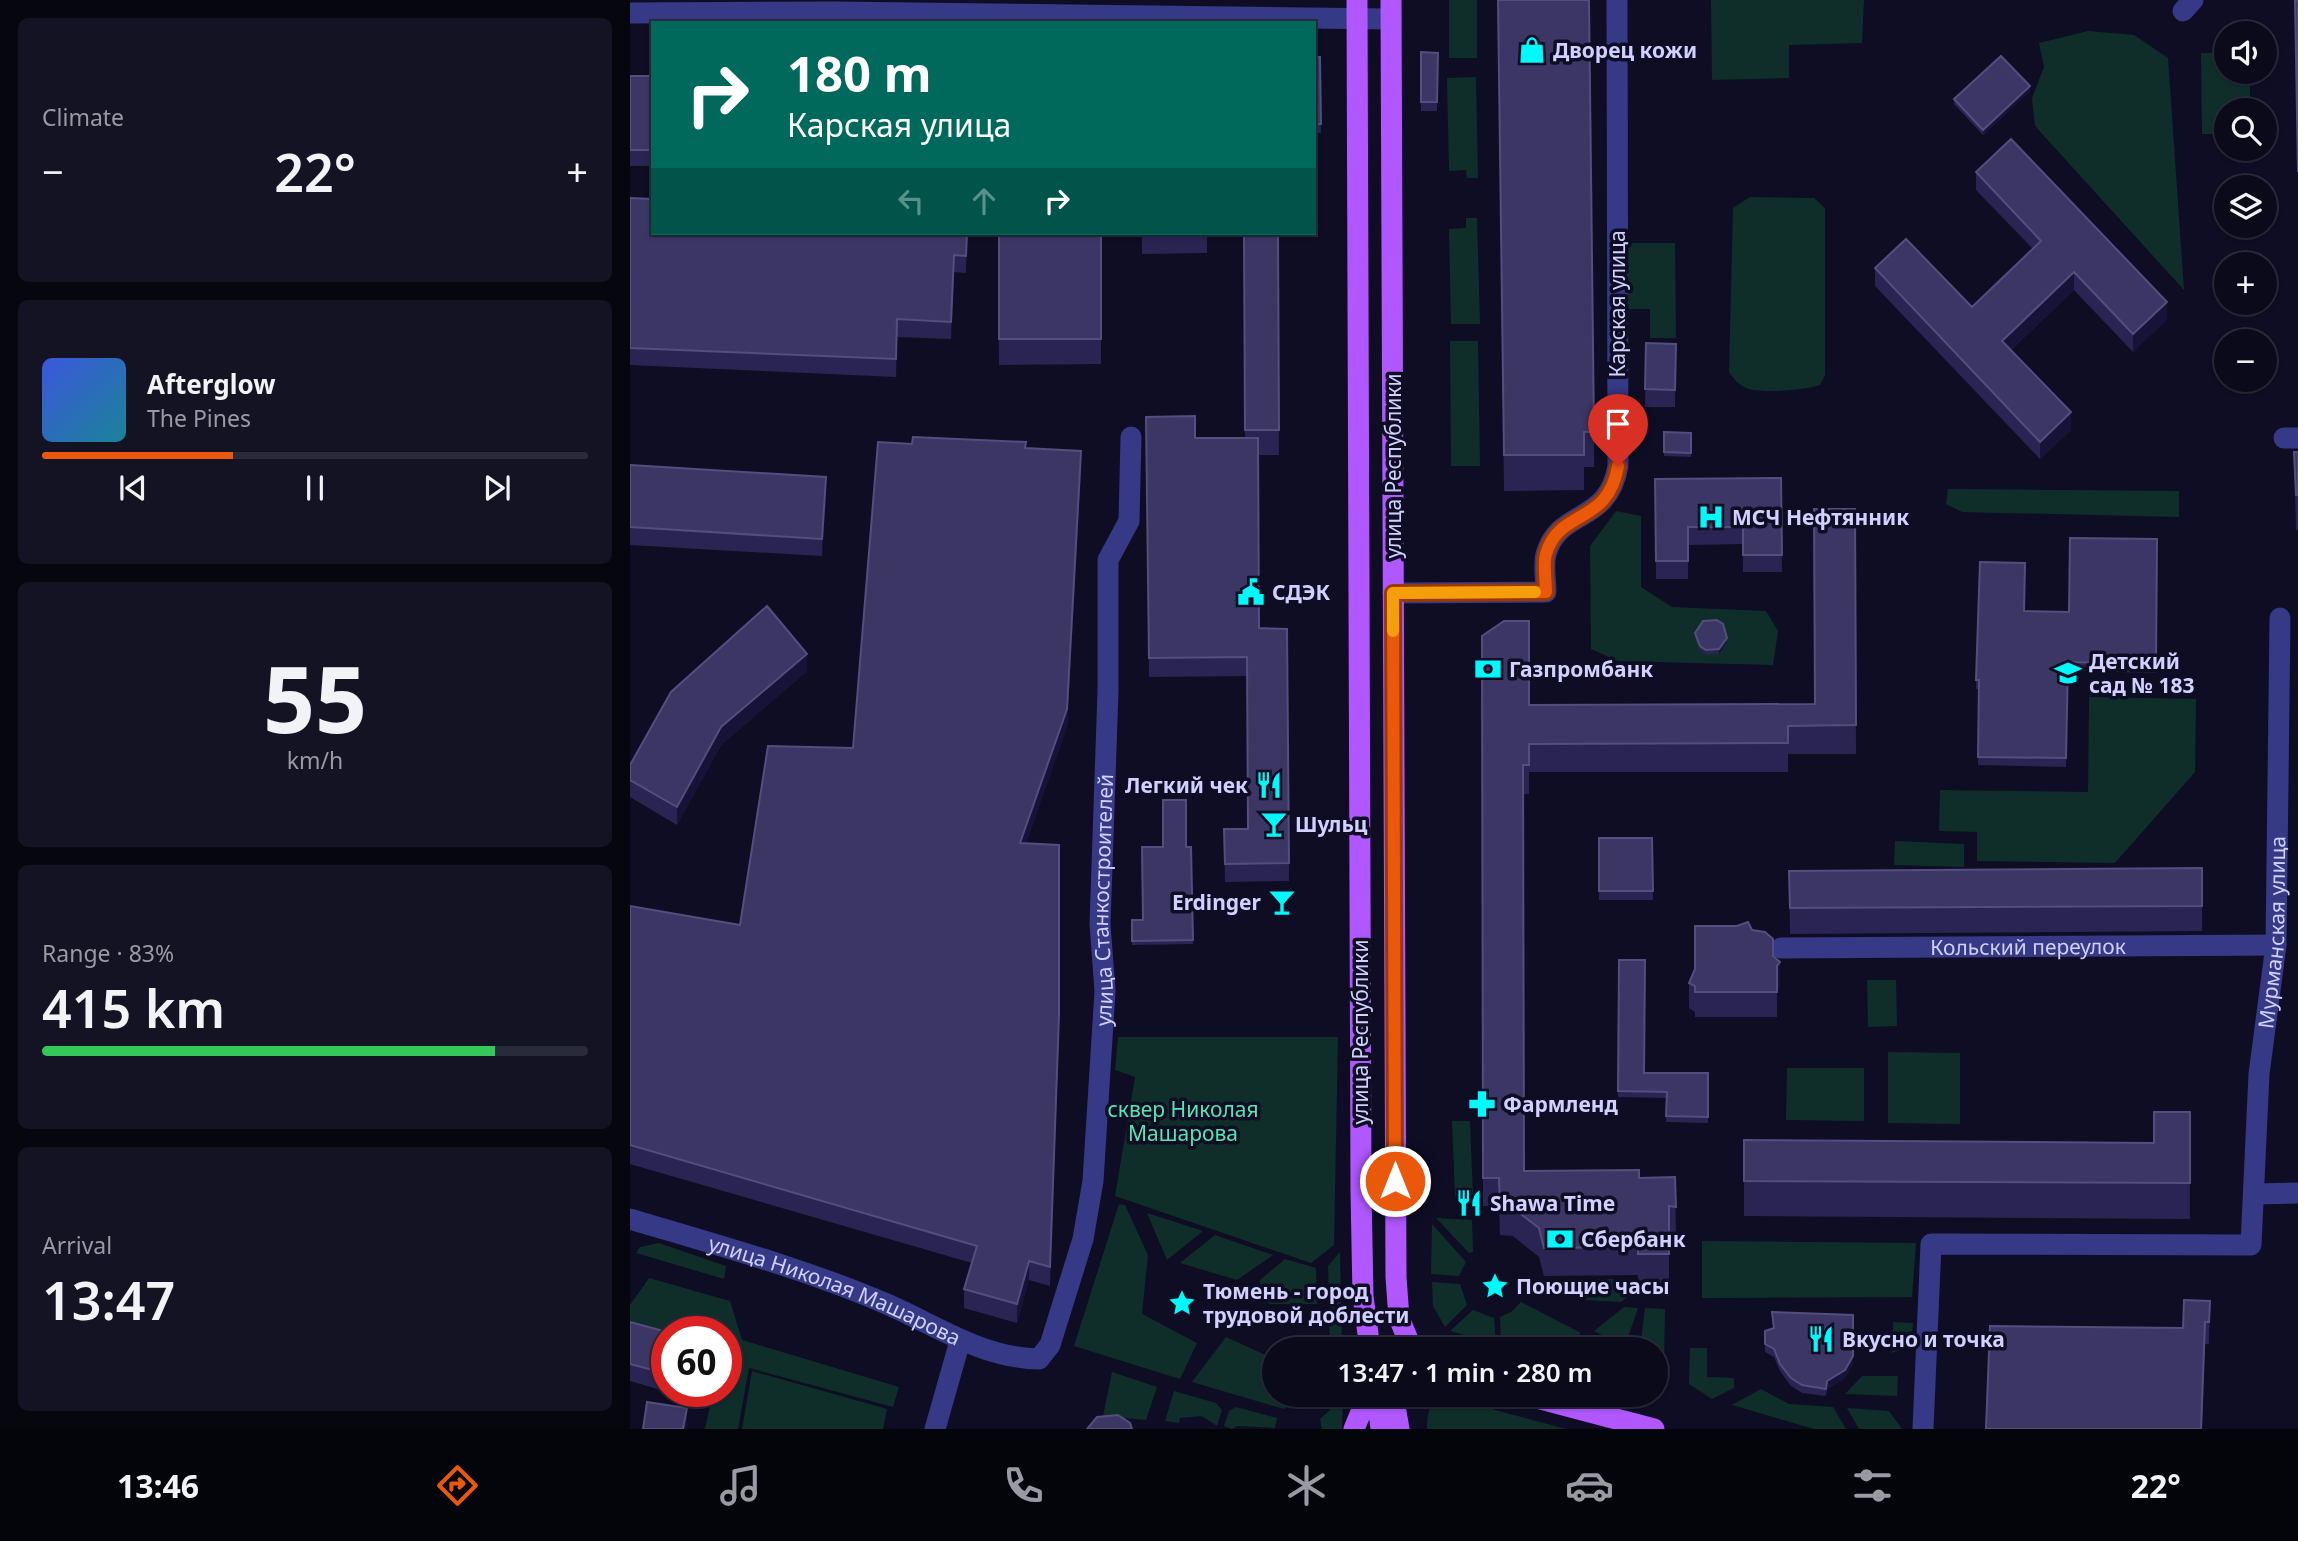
<!DOCTYPE html>
<meta charset="utf-8">
<style>
:root{--surface:#0a0a1b;--page:#131324;--text:#f1f3f6;--muted:#999aa3;--line:#2a2b3a;--accent:#ea580c}
body{margin:0;font-family:"Noto Sans",sans-serif;background:var(--page);color:var(--text);height:100vh;display:flex;flex-direction:column;font-size:26px;white-space:nowrap}
*{box-sizing:border-box;margin:0}
p{font-size:23px;color:var(--muted)}
.icon{flex:none;width:38px;height:38px;fill:none;stroke:currentColor;stroke-width:2;stroke-linecap:round;stroke-linejoin:round}
.map{position:relative;flex:1;overflow:hidden}
.drawer{display:flex;flex-direction:column;gap:18px;padding:18px;background:#06060f;width:630px}
.drawer>*{flex:none}
.guide{position:absolute;left:21px;top:21px;width:665px;height:214px;border-radius:0px;box-shadow:0 2px 5px #0004,0 0 0 2px var(--line);background:#00695c;color:#fff;overflow:hidden}
.buttons{position:absolute;left:1584px;top:21px;display:grid;gap:14px}
.buttons a{display:grid;place-items:center;width:63px;height:63px;border-radius:50%;background:var(--surface);box-shadow:0 2px 5px #0004,0 0 0 2px var(--line);font-size:35px}
.speed{position:absolute;left:21px;top:1316px;display:flex;gap:14px;font-size:35px;font-weight:700;text-align:center}
.speed>*{display:grid;place-content:center;width:91px;height:91px;border-radius:50%;background:var(--surface);box-shadow:0 2px 5px #0004,0 0 0 2px var(--line);line-height:1}
.speed .limit{border:10px solid #d22;background:#fff;color:#111}
.pin{position:absolute;display:grid;place-items:center;width:60px;height:60px;color:#fff;margin:-72px -30px;border-radius:50% 50% 50% 0;rotate:-45deg;box-shadow:0 0 7px #0007}
.pin .icon{rotate:45deg}
.me{position:absolute;width:77px;margin:-38px;rotate:0deg;stroke-linejoin:round;filter:drop-shadow(0 0 5px #0008)}
.turn{display:flex;align-items:center;gap:24px;height:147px;padding:0 21px;font-size:32px}
.turn .icon{width:91px;height:91px;stroke-width:2.5}
.turn b{display:block;font-size:49px;line-height:60px}
.lanes{display:flex;align-items:center;height:66px;padding:0 21px;background:#0003;justify-content:center;gap:35px;direction:ltr}
.lanes .off{opacity:.35}
.big{font-size:52px;font-weight:600;line-height:1.1}
.drawer .card{flex:1;display:flex;flex-direction:column;justify-content:center;gap:10px;min-width:0;padding:0 24px;border-radius:10px;background:var(--page)}
.drawer .dial{align-items:center;gap:0}
.dial b{font-size:91px;line-height:1}
.song{display:flex;align-items:center;gap:21px}
.cover{width:84px;height:84px;border-radius:10px;background:linear-gradient(135deg,hsl(230 70% 55%),hsl(190 70% 35%))}
.played{height:7px;border-radius:4px;background:linear-gradient(90deg,var(--accent) 35%,var(--line) 35%)}
.keys{display:flex;justify-content:space-around;direction:ltr}
.heat{display:flex;justify-content:space-between;align-items:center;font-size:38px;direction:ltr}
.charge{height:10px;border-radius:5px;background:linear-gradient(90deg,#34c759 83%,var(--line) 0)}
.trip{position:absolute;left:632px;top:1337px;width:406px;height:70px;border-radius:35px;background:var(--surface);box-shadow:0 2px 5px #0004,0 0 0 2px var(--line);font-weight:600;line-height:70px;text-align:center}
.tabs{display:flex;height:112px;justify-content:space-around;align-items:center;background:#04040b;color:var(--muted)}
.tabs .icon{width:49px;height:49px}
.tabs .active{color:var(--accent)}
.tabs b{font-size:32px;color:var(--text)}
main{display:flex;flex:1;min-height:0}
.map>svg:first-child{display:block}
</style>
<main>
<section class="drawer">
<div class="card"><p>Climate</p>
<div class="heat"><a>−</a><b class="big">22°</b><a>+</a></div>
</div>
<div class="card">
<div class="song"><i class="cover"></i><div><b>Afterglow</b><p>The Pines</p></div></div>
<div class="played"></div>
<div class="keys"><svg class="icon" aria-label="previous" viewBox="0 0 24 24"><path d="M18 5L8 12l10 7zM5 5v14"/></svg><svg class="icon" aria-label="pause" viewBox="0 0 24 24"><path d="M8 5v14M16 5v14"/></svg><svg class="icon" aria-label="next" viewBox="0 0 24 24"><path d="M6 5l10 7-10 7zM19 5v14"/></svg></div>
</div>
<div class="card dial"><b>55</b><p>km/h</p></div>
<div class="card"><p>Range · 83%</p><b class="big">415 km</b><div class="charge"></div></div>
<div class="card"><p>Arrival</p><b class="big">13:47</b></div>
</section>
<div class="map">
<svg width="1668" height="1429" viewBox="0 0 1668 1429">
<rect width="100%" height="100%" fill="#0e0d24"/>
<!-- green -->
<path fill="#0f2e2a" d="M819 0H847V58H819Z
M1081 0H1234L1232 43 1159 45V78L1082 80Z
M1458 31 1504 35 1538 58 1554 290 1405 126 1402 98 1414 67 1409 43Z
M1571 53H1596V72H1620V110H1596V134H1572Z
M846 77 848 178H837L836 170 819 171 817 78Z
M1120 197 1184 198 1195 208V375L1190 385C1175 390 1130 394 1116 388 1108 384 1104 379 1099 372L1103 208Z
M836 218H847L850 324H821L819 229 836 228Z
M991 243H1045L1046 338H1020V309H991Z
M820 341H848L850 466H821Z
M1318 489 1549 491V517L1332 512 1316 504Z
M986 511 1011 516V587L1042 607 1136 611 1148 631 1143 665 988 661 961 649 960 546Z
M1459 697 1566 699 1565 772 1485 863 1347 861V832L1309 831 1310 790 1458 792Z
M1265 841 1334 844V867L1264 865Z
M1237 980H1266L1267 1026 1238 1027Z
M488 1037H708L704 1245 681 1263 485 1196 505 1077 485 1070Z
M1258 1052 1330 1053V1124L1258 1123Z
M1157 1068H1234V1121L1156 1120Z
M822 1121H840L843 1196 825 1197Z
M489 1204 495 1205 518 1255 512 1314 567 1343 550 1379 444 1346Z
M517 1213 573 1231 537 1260Z
M806 1218 842 1220 843 1252 839 1253Z
M802 1224 836 1262 829 1276 801 1274Z
M585 1235 643 1255 607 1280 550 1263Z
M1072 1241 1286 1243 1282 1297 1072 1298Z
M29 1243 96 1266 94 1279 6 1253 10 1247Z
M710 1252 712 1349H700L698 1266Z
M655 1259 686 1268 687 1304H639L630 1296V1280Z
M19 1278 100 1301 112 1340 269 1387 263 1407 119 1368 108 1429H75L83 1391H96V1332H37V1339L0 1327V1305Z
M954 1279H1001V1294L991 1302 953 1300Z
M802 1282 830 1284 837 1305 815 1327 803 1306Z
M891 1302 951 1333 932 1349H884L871 1345 870 1317 881 1312Z
M994 1307 1008 1308 995 1346 964 1331Z
M1015 1308 1035 1309 1034 1366 1026 1362V1349H1010Z
M843 1310 864 1318 866 1344 820 1331Z
M1263 1322 1283 1323 1281 1346 1262 1353Z
M596 1337 644 1359V1395H666L654 1409 562 1382Z
M1060 1348H1077V1377L1104 1378V1388L1082 1399 1059 1384Z
M122 1371 257 1409 253 1429H112Z
M482 1372 527 1387 516 1420 473 1416Z
M1232 1376H1268L1267 1396 1215 1394Z
M1131 1389 1159 1404 1203 1407 1216 1429H1184L1102 1405Z
M544 1391 586 1403 592 1410 587 1426 572 1416 550 1418 549 1423 535 1421Z
M701 1395H713L712 1429H692L690 1419 702 1408Z
M817 1397 936 1429H797C797 1414 799 1399 817 1397Z
M606 1407 647 1418 645 1428 607 1426 602 1429 594 1426 599 1411Z
M1217 1408 1259 1411 1272 1429H1229Z"/>
<g fill="none" stroke-linecap="round" stroke-linejoin="round">
<!-- minor -->
<g stroke="#353986" stroke-width="21">
<path d="M1553 11 1563 0"/>
<path d="M0 13 205 12 761 19"/>
<path d="M1654 438H1668"/>
<path d="M763 593 916 592C916 580 913 565 916 554 929 508 978 525 988 466L987 0"/>
<path id="s1" d="M1151 948 1646 945"/>
<path d="M1625 1194 1668 1193"/>
<path id="s2" d="M0 1219C87 1245 176 1269 259 1305 309 1327 353 1358 409 1359L420 1345 453 1239 463 1181 475 991 470 924 478 691V560L499 521 501 437"/>
<path d="M305 1429 330 1341"/>
<path id="s3" d="M1293 1429 1301 1244 1621 1245 1629 1074 1646 945 1650 618"/>
</g>
<!-- major -->
<path stroke="#b057ff" stroke-width="21" d="M727 0 731 1191 733 1296 740 1349
M761 0 766 1277 769 1318 782 1349
M747 1395 751 1429
M758 1395 765 1406 769 1429
M895 1395 1024 1429
M724 1429 738 1395"/>
</g>
<!-- wall -->
<path fill="#2a2453" d="M868 0 964 432V467H954V490L874 491Z
M791 52 808 53 807 111H791Z
M684 57H690L691 133H684Z
M0 76H23V166H0Z
M1400 91 1353 135 1324 104V99Z
M1346 172 1537 319 1503 352 1444 290 1381 350 1441 430 1410 459 1245 286V268L1342 307 1403 249 1346 190Z
M0 198 23 233H337L336 273 324 272 321 339 267 337 266 377 0 365Z
M368 233H471V364L369 365Z
M512 233H577V253L512 254Z
M614 233 635 236H648L649 455H628L629 628 657 629 659 881 595 882 594 829H618L617 676 519 677 516 417 565 438H615Z
M1016 343 1046 344 1045 407H1015Z
M1061 433V457L1034 456V452Z
M282 444 396 448 451 470 437 727 396 843 429 1034 420 1286 399 1280 387 1323 334 1308V1289L342 1263 0 1164V906L110 925 223 748Z
M1664 452H1668V530H1666Z
M0 465 196 495 192 556 0 545Z
M1151 478 1152 572H1113V544L1058 545V579H1026L1025 479Z
M1225 509 1226 754H1158V772H899V794H893L894 1171 1009 1178 1045 1177 1046 1235H1039V1283H1008V1275L914 1276 909 1257 883 1236 870 1235 869 1206H853L852 636 899 705 1185 704Z
M1527 539 1526 673 1438 671 1436 767 1348 765 1349 689H1346V680L1395 611 1439 612Z
M1065 633 1097 642 1089 654 1076 655 1070 651 1065 637Z
M177 671 91 745 47 825 0 797V765Z
M969 838H1022L1023 900H969Z
M556 847H561L563 944 502 945V920H513Z
M1572 868V931L1160 934 1159 871Z
M1122 930 1143 956 1150 987 1147 991V1017H1065V1012L1059 1008V983Z
M989 960 1015 1073H1078V1123L1036 1122 1037 1098 988 1097Z
M1560 1112V1219L1114 1216V1140L1524 1143Z
M1580 1301 1579 1344H1575L1572 1429H1356L1553 1328Z
M1142 1312 1223 1363 1215 1378 1197 1389 1196 1396 1172 1393 1161 1386 1150 1371 1144 1357 1135 1352V1331L1143 1328Z
M0 1322 37 1332V1391H68L65 1400 0 1381Z"/>
<!-- shaded-wall -->
<path fill="#171338" d="M1400 86V91L1353 135V130Z
M324 255V272L321 339V322Z
M1444 272V290L1372 358V341Z
M1537 302V319L1503 352V334Z
M1441 412V430L1410 459V442Z
M451 451V470L437 727 390 862V843Z
M196 477V495L192 556V539Z
M1097 638V642L1089 654V649Z
M177 654V671L91 745 47 825V807L91 727Z
M1150 962V987L1147 991V966Z
M429 1015V1034L420 1286V1267Z
M399 1261V1280L387 1323V1304Z
M1223 1315V1363L1215 1378 1197 1389 1196 1396 1197 1381Z
M57 1408V1426L56 1429H53Z"/>
<!-- building -->
<path fill="#3c3665" stroke="#534e7e" stroke-width="2" d="M868 0H959L964 432H954V455H874Z
M1665 0H1668V172Z
M791 52 808 53 807 102H791Z
M1371 56 1400 86 1353 130 1324 99Z
M684 57H690L691 124H684Z
M0 76H23V150H0Z
M1381 139 1537 302 1503 334 1444 272 1372 341 1441 412 1410 442 1245 268 1276 239 1342 307 1411 241 1346 172Z
M0 198 23 199V233H337L336 256 324 255 321 322 267 319 266 359 0 348Z
M369 233H471V339H369Z
M614 233H635V236H648L649 430H615Z
M1016 343 1046 344 1045 390 1015 389Z
M565 416V438H628L629 628 657 629 659 863 595 864 594 829H618L617 657 519 658 516 417Z
M1034 432 1061 433V453L1034 452Z
M283 437 396 442 395 448 451 451 437 709 390 843 429 845V1015L420 1267 399 1261 387 1304 334 1289 347 1246 0 1145V906L110 925 138 746 223 748 248 442 282 444Z
M1664 452H1668V495H1666Z
M0 465 196 477 192 539 0 527Z
M1151 478 1152 555H1113V527H1058V561H1026L1025 479Z
M1184 509H1225L1226 725 1158 726V743L899 744V765H893L894 1171 1009 1170V1178L1045 1177 1046 1207 1039 1206V1254H1008V1247L914 1248 909 1228 883 1208 870 1207 869 1178H853L852 636 874 621H899V705L1185 704Z
M1440 538 1527 539 1526 664 1438 662 1436 758 1348 757 1349 680H1346L1350 562 1395 563 1394 611 1439 612Z
M137 606 177 654 91 727 47 807 0 780V765L41 692Z
M1087 620 1093 624 1097 638 1089 649 1076 650 1070 646 1065 633 1073 621Z
M533 800H556V847H561L563 940 502 941V920H513L512 847H533Z
M969 838H1022L1023 891H969Z
M1572 868V906L1160 908 1159 871Z
M1118 922 1122 930 1135 932 1143 939V956L1150 962 1147 966V992H1065V986L1059 983 1065 969V926H1107Z
M989 960H1015L1014 1073H1078V1117L1036 1116 1037 1092 988 1091Z
M1524 1112H1560V1183L1114 1181V1140L1524 1143Z
M1554 1300 1580 1301 1579 1322H1575L1571 1429H1356L1360 1326 1553 1328Z
M1142 1312 1223 1315V1356L1215 1370 1197 1381 1196 1389 1172 1385 1161 1378 1150 1364 1144 1349 1135 1344V1331L1144 1328Z
M0 1322 37 1332V1374L0 1364Z
M17 1402 57 1408 53 1429H13Z
M488 1415 500 1423 502 1429H457L467 1417Z"/>
<g fill="none" stroke-linecap="round" stroke-linejoin="round">
<defs>
<path id="route" d="M765 1181 763 593 916 592C916 580 913 565 916 554 929 508 978 526 988 466"/>
</defs>
<!-- route casing -->
<use href="#route" stroke="#983908" stroke-width="18"/>
<!-- route -->
<use href="#route" stroke="#ea580c" stroke-width="12"/>
<!-- slow -->
<path stroke="#f59e0b" stroke-width="12" d="M763 631V593L905 592"/>
</g>
<!-- icons -->
<defs>
<symbol id="shop-bare" viewBox="-9 -9 18 18"><path d="M-5-2.5h2.3a2.7 3.5 0 0 1 5.4 0H5L5.5 6h-11ZM-1.5-2.5h3a1.5 2.3 0 0 0-3 0Z" fill="#00f9fb" stroke="#0e0d24" stroke-width="2.5" paint-order="stroke"/></symbol>
<symbol id="hospital-bare" viewBox="-9 -9 18 18"><path d="M-5-5h3v3.5h4V-5h3V5h-3V1.5h-4V5h-3Z" fill="#00f9fb" stroke="#0e0d24" stroke-width="2.5" paint-order="stroke"/></symbol>
<symbol id="civic-bare" viewBox="-9 -9 18 18"><path d="M-.6-6.5H3V-4.5H.6V-3L4-1V1h2V6H-6V1h2V-1L-.6-3ZM-1.2 2.5V6h2.4V2.5Z" fill="#00f9fb" stroke="#0e0d24" stroke-width="2.5" paint-order="stroke"/></symbol>
<symbol id="bank-bare" viewBox="-9 -9 18 18"><path d="M-6-4H6V4H-6ZM0-2.3a2.3 2.3 0 1 0 0 4.6a2.3 2.3 0 1 0 0-4.6Z" fill="#00f9fb" stroke="#0e0d24" stroke-width="2.5" paint-order="stroke"/></symbol>
<symbol id="school-bare" viewBox="-9 -9 18 18"><path d="M0-5L7-2L0 1L-7-2ZM-4 1L0 2.5L4 1V4Q0 6-4 4Z" fill="#00f9fb" stroke="#0e0d24" stroke-width="2.5" paint-order="stroke"/></symbol>
<symbol id="restaurant-bare" viewBox="-9 -9 18 18"><path d="M-5-6h1v4h1v-4h1v4h1v-4h1v5L-1.5 .5V6h-2V.5L-5-1ZM5-6V6H3V1.5H1.5Q1.5-4 5-6Z" fill="#00f9fb" stroke="#0e0d24" stroke-width="2.5" paint-order="stroke"/></symbol>
<symbol id="bar-bare" viewBox="-9 -9 18 18"><path d="M-6-5H6L.8 .8V4.5H3.5V6h-7V4.5H-.8V.8Z" fill="#00f9fb" stroke="#0e0d24" stroke-width="2.5" paint-order="stroke"/></symbol>
<symbol id="pharmacy-bare" viewBox="-9 -9 18 18"><path d="M-2-6h4v4h4v4h-4v4h-4v-4h-4v-4h4Z" fill="#00f9fb" stroke="#0e0d24" stroke-width="2.5" paint-order="stroke"/></symbol>
<symbol id="sight-bare" viewBox="-9 -9 18 18"><path d="M0-6L1.8-2.2L6-1.7L2.9 1.2L3.7 5.4L0 3.3L-3.7 5.4L-2.9 1.2L-6-1.7L-1.8-2.2Z" fill="#00f9fb" stroke="#0e0d24" stroke-width="2.5" paint-order="stroke"/></symbol>
</defs>
<g fill-rule="evenodd">
<use href="#shop-bare" x="883" y="31" width="38" height="38"/>
<use href="#hospital-bare" x="1062" y="498" width="38" height="38"/>
<use href="#civic-bare" x="602" y="573" width="38" height="38"/>
<use href="#bank-bare" x="839" y="650" width="38" height="38"/>
<use href="#school-bare" x="1419" y="654" width="38" height="38"/>
<use href="#restaurant-bare" x="620" y="766" width="38" height="38"/>
<use href="#bar-bare" x="625" y="805" width="38" height="38"/>
<use href="#bar-bare" x="633" y="883" width="38" height="38"/>
<use href="#pharmacy-bare" x="833" y="1085" width="38" height="38"/>
<use href="#restaurant-bare" x="820" y="1184" width="38" height="38"/>
<use href="#bank-bare" x="911" y="1220" width="38" height="38"/>
<use href="#sight-bare" x="846" y="1267" width="38" height="38"/>
<use href="#sight-bare" x="533" y="1284" width="38" height="38"/>
<use href="#restaurant-bare" x="1172" y="1320" width="38" height="38"/>
</g>
<g text-anchor="middle" dominant-baseline="central" stroke-width="7" stroke-linejoin="round" paint-order="stroke">
<!-- poi labels -->
<g font-size="21" font-weight="bold" fill="#d1d0ff" stroke="#0e0d24" text-anchor="start">
<text x="923" y="50">Дворец кожи</text>
<text x="1102" y="517">МСЧ Нефтянник</text>
<text x="642" y="592">СДЭК</text>
<text x="1459" y="661">Детский<tspan x="1459" dy="24">сад № 183</tspan></text>
<text x="879" y="669">Газпромбанк</text>
<text x="618" y="785" text-anchor="end">Легкий чек</text>
<text x="665" y="824">Шульц</text>
<text x="631" y="902" text-anchor="end">Erdinger</text>
<text x="873" y="1104">Фармленд</text>
<text x="860" y="1203">Shawa Time</text>
<text x="951" y="1239">Сбербанк</text>
<text x="886" y="1286">Поющие часы</text>
<text x="573" y="1291">Тюмень - город<tspan x="573" dy="24">трудовой доблести</tspan></text>
<text x="1212" y="1339">Вкусно и точка</text>
</g>
<!-- street labels -->
<g font-size="21" fill="#d1d0ff" stroke="#0e0d24">
<text transform="translate(987 304) rotate(-90)">Карская улица</text>
<text transform="translate(763 466) rotate(-90)">улица Республики</text>
<text stroke="none"><textPath href="#s2" startOffset="903">улица Станкостроителей</textPath></text>
<text stroke="none"><textPath href="#s3" startOffset="819">Мурманская улица</textPath></text>
<text stroke="none"><textPath href="#s1" startOffset="247">Кольский переулок</textPath></text>
<text transform="translate(730 1032) rotate(-90)">улица Республики</text>
<text stroke="none"><textPath href="#s2" startOffset="217">улица Николая Машарова</textPath></text>
</g>
<!-- park labels -->
<g font-size="21" fill="#54e6b4" stroke="#0e0d24">
<text x="553" y="1109">сквер Николая<tspan x="553" dy="24">Машарова</tspan></text>
</g>
</g>
</svg>
<div class="buttons">
<a><svg class="icon" aria-label="sound" viewBox="0 0 24 24"><path d="M4 9h4l5-4v14l-5-4H4zM17 9q2 3 0 6"/></svg></a>
<a><svg class="icon" aria-label="search" viewBox="0 0 24 24"><circle cx="10" cy="10" r="6"/><path d="M15 15l6 6"/></svg></a>
<a><svg class="icon" aria-label="layers" viewBox="0 0 24 24"><path d="M12 4l9 5-9 5-9-5zM3 14l9 5 9-5"/></svg></a>
<a>+</a>
<a>−</a>
</div>
<div class="speed"><div class="limit">60</div></div>
<div class="pin" style="left:988px;top:466px;background:#d93025"><svg class="icon" aria-label="arrive" viewBox="0 0 24 24"><path d="M6 21V4h12l-3 4 3 4H6"/></svg></div>
<svg class="me" style="left:765px;top:1181px" viewBox="-20 -20 40 40"><circle r="17" fill="#ea580c" stroke="#fff" stroke-width="3"/><path d="M0-11L8 9 0 5-8 9z" fill="#fff"/></svg>
<div class="trip">13:47 · 1 min · 280 m</div>
<div class="guide">
<div class="turn"><svg class="icon" aria-label="right" viewBox="0 0 24 24"><path d="M7 20v-9h11M14 6l5 5-5 5"/></svg><div><b>180 m</b>Карская улица</div></div>
<div class="lanes"><svg class="icon off" aria-label="left" viewBox="0 0 24 24"><path d="M17 20v-9H6M10 6l-5 5 5 5"/></svg><svg class="icon off" aria-label="ahead" viewBox="0 0 24 24"><path d="M12 20V5M6 11l6-6 6 6"/></svg><svg class="icon" aria-label="right" viewBox="0 0 24 24"><path d="M7 20v-9h11M14 6l5 5-5 5"/></svg></div>
</div>
</div>
</main>
<nav class="tabs">
<b>13:46</b>
<svg class="icon active" aria-label="directions" viewBox="0 0 24 24"><path d="M12 3l9 9-9 9-9-9zM9 14v-3h6M13 9l2 2-2 2"/></svg>
<svg class="icon" aria-label="music" viewBox="0 0 24 24"><path d="M9 18V5l10-2v13"/><circle cx="6" cy="18" r="3"/><circle cx="16" cy="16" r="3"/></svg>
<svg class="icon" aria-label="phone" viewBox="0 0 24 24"><path d="M5 4h4l2 5-3 2q2 4 5 5l2-3 5 2v4C11 20 4 13 5 4z"/></svg>
<svg class="icon" aria-label="climate" viewBox="0 0 24 24"><path d="M12 3v18M4 7l16 10M4 17L20 7"/></svg>
<svg class="icon" aria-label="car" viewBox="0 0 24 24"><path d="M5 17H2v-5l4-1 3-4h7l3 4 3 1v5h-3M9 17h6M6 11h13"/><circle cx="7" cy="17" r="2"/><circle cx="17" cy="17" r="2"/></svg>
<svg class="icon" aria-label="filters" viewBox="0 0 24 24"><path d="M4 7h16M4 17h16"/><circle cx="9" cy="7" r="2"/><circle cx="15" cy="17" r="2"/></svg>
<b>22°</b>
</nav>
